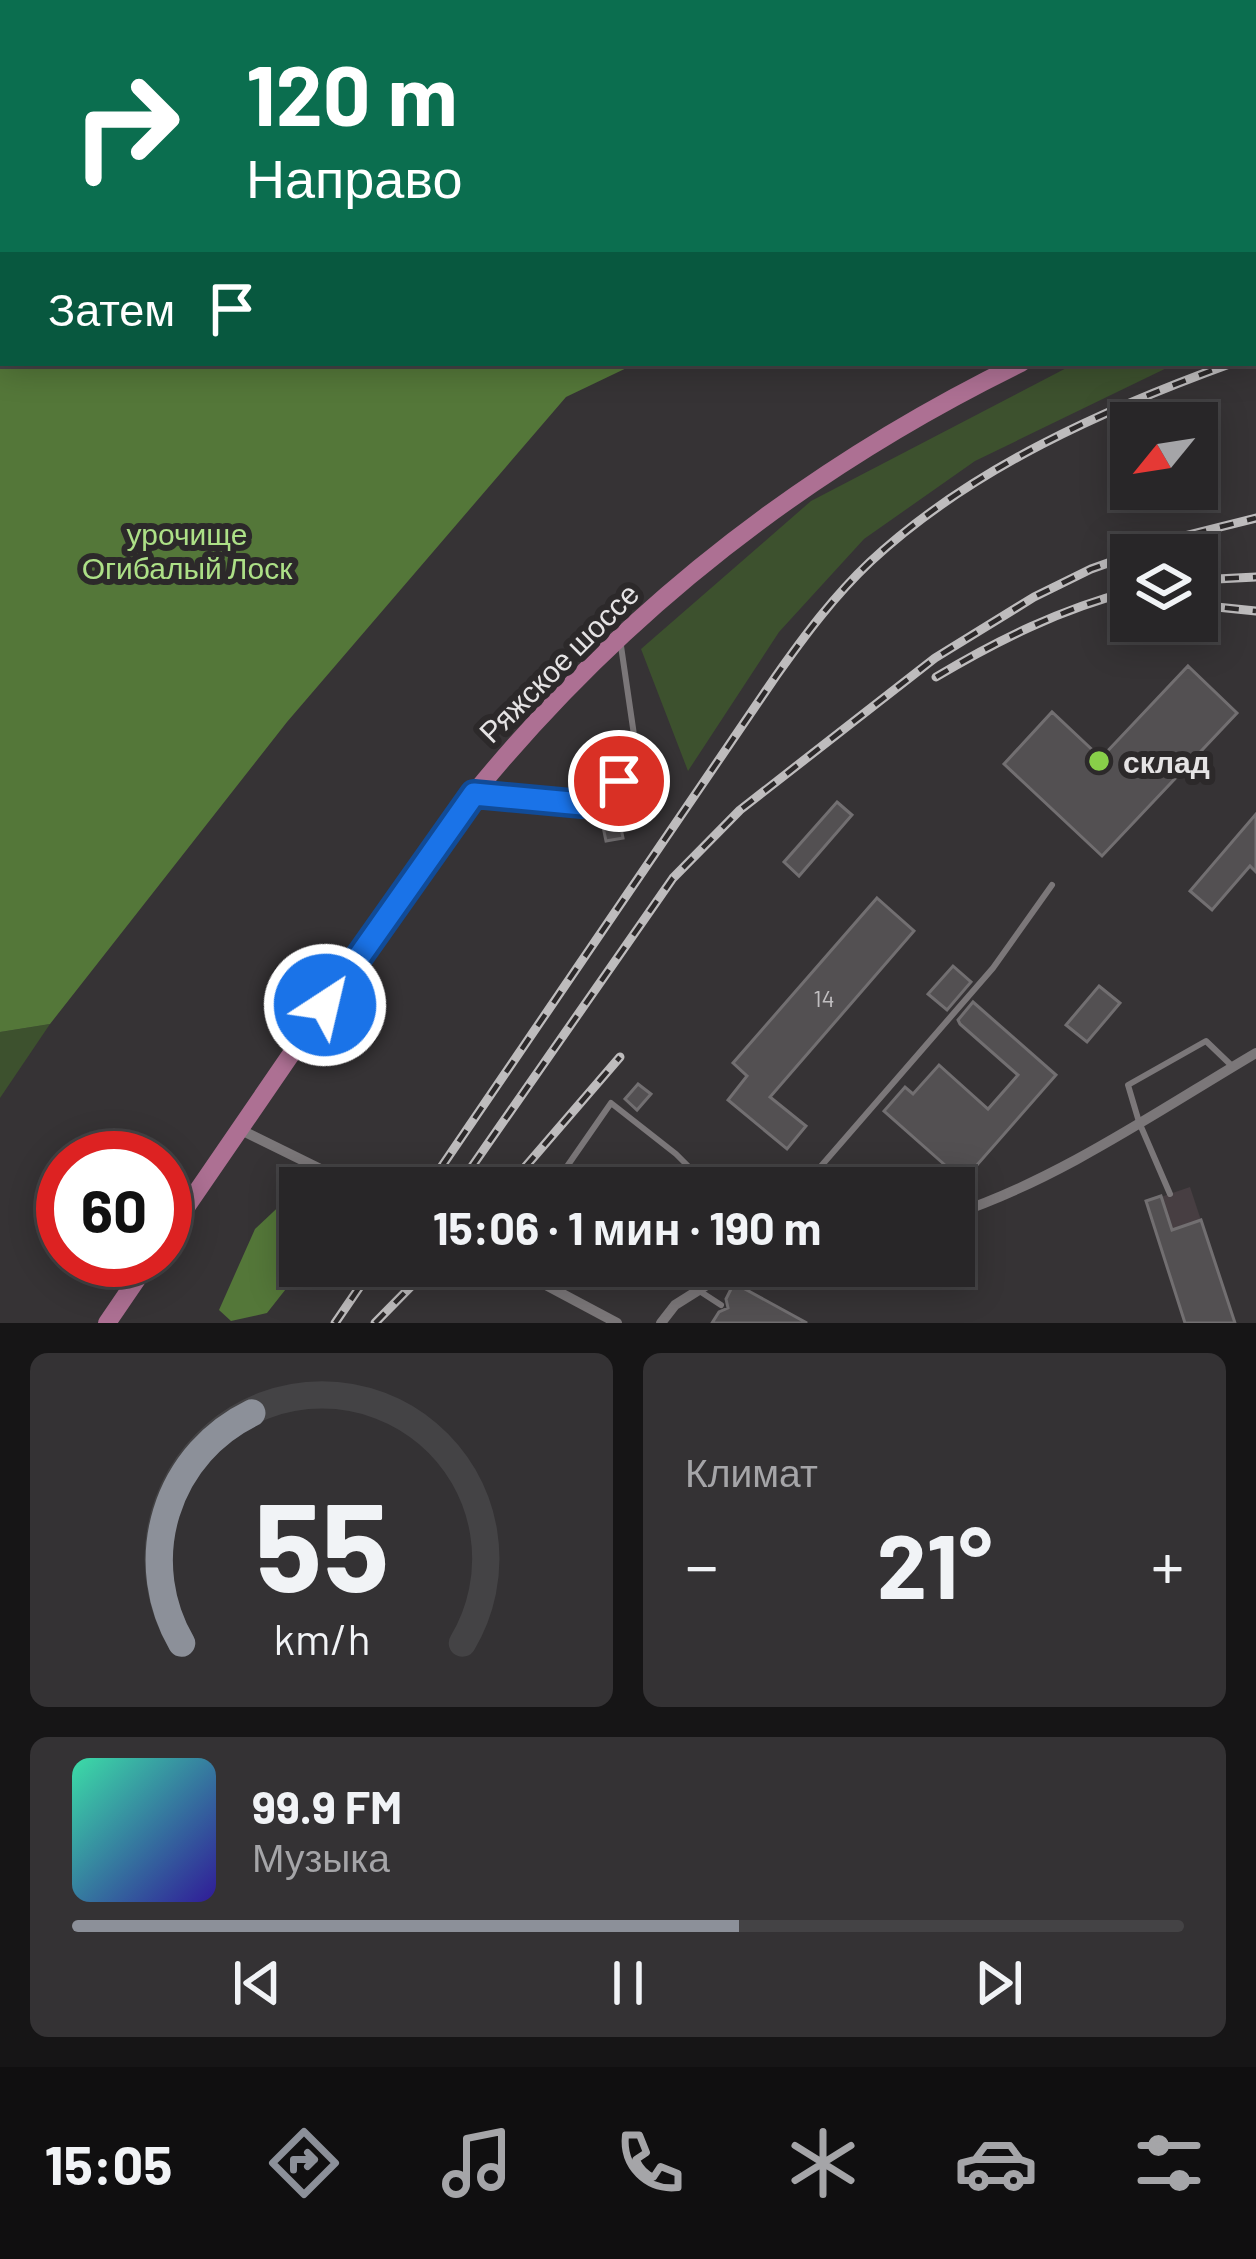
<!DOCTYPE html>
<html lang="ru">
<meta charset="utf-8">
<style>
:root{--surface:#282628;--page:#343234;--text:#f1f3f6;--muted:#a5a5a8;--line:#444345;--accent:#8c9099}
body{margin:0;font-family:Barlow,sans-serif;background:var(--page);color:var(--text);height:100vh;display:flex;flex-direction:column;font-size:45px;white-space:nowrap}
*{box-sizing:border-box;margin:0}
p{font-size:39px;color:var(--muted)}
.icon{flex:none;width:66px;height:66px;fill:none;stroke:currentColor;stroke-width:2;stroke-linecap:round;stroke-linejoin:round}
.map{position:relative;height:1323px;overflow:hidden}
.side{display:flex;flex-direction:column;gap:30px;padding:30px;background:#161516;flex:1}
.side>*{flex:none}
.top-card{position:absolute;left:0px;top:0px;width:1257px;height:366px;box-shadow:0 6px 30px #0003,0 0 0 3px var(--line);background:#0b6e4f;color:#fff;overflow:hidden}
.needle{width:78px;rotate:240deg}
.fabs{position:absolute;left:1110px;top:402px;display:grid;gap:24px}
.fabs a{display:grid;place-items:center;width:108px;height:108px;border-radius:0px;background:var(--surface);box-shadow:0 6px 30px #0003,0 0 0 3px var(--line);font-size:60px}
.speed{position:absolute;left:36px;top:1131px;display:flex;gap:24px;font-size:60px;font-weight:700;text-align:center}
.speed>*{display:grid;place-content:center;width:156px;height:156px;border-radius:50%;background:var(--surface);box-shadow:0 6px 30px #0003,0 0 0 3px var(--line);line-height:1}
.speed .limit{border:18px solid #d22;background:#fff;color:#111}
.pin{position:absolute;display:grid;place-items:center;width:102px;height:102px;color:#fff;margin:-51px;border:6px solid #fff;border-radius:50%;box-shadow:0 3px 12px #0007}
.me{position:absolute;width:132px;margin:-66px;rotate:35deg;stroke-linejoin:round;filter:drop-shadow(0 0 9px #0008)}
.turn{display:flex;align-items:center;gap:42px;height:252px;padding:0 48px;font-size:54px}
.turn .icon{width:156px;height:156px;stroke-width:2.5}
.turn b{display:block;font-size:84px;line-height:102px}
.then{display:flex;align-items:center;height:114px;padding:0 48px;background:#0003;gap:24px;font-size:45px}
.big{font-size:90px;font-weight:700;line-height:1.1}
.side .widget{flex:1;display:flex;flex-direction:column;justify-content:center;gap:18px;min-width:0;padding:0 42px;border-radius:18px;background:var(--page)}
.side .dial{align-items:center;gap:0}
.dial svg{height:312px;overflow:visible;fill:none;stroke:var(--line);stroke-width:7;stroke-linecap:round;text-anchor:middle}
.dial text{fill:var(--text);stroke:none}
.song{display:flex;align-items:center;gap:36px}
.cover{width:144px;height:144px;border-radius:18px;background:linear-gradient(135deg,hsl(160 70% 55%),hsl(250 70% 35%))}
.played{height:12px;border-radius:6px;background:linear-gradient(90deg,var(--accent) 60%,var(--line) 60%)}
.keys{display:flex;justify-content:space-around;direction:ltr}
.heat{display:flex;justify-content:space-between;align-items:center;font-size:66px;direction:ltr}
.side .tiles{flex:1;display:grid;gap:30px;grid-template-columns:1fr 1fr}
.widget:last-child{grid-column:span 2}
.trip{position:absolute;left:279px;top:1167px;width:696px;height:120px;border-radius:0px;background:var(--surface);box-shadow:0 6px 30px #0003,0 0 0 3px var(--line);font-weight:700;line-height:120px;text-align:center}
.tab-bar{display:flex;height:192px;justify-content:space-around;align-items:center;background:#100f10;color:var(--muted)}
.tab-bar .icon{width:84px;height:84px}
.tab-bar .current{color:var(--accent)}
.tab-bar b{font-size:54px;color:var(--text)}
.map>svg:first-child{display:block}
</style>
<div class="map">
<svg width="1256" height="1323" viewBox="0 0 1256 1323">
<rect width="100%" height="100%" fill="#363335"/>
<!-- built -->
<path fill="#473e42" d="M1190 1187 1235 1323 1146 1202Z"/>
<!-- green -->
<path fill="#3d512e" d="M232 0H623V3H229Z
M1076 363H1177L975 461 864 539 779 632 688 771 641 649 811 501Z
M50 1024 0 1098V1032Z"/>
<!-- forest -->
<path fill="#547739" d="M0 0 3 363H637L566 397 287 722 50 1024 0 1032Z
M289 1197H300V1266H304L267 1313 231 1321 219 1310 255 1229Z"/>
<!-- building -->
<path fill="#535052" stroke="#726f71" stroke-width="3" d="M1188 666 1237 713 1102 856 1004 764 1052 712 1101 758Z
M614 793 623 838 606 841 598 803Z
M837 802 852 815 799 876 784 862Z
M1256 814V872L1250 866 1212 910 1190 891Z
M877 898 914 931 770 1097 806 1126 787 1149 728 1100 747 1076 733 1063Z
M953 966 971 982 947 1010 928 994Z
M1099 986 1120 1003 1087 1042 1066 1025Z
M973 1002 1056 1075 963 1181 884 1111 905 1087 913 1094 939 1065 988 1109 1018 1075 960 1024 958 1020Z
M638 1084 651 1094 637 1110 625 1099Z
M1161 1196 1172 1230 1201 1220 1235 1323H1185L1146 1201Z
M734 1283 807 1323H712L719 1312 728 1308 726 1299Z"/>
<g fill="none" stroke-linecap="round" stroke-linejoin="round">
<!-- service -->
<path stroke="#7b7779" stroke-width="6" d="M477 794 582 804 619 781 634 735 621 646
M552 1188 611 1103 676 1154 710 1188
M802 1188 993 968 1052 885
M1170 1194 1139 1122 1128 1085 1206 1041 1232 1066
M701 1292 721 1305"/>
<!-- minor -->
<path stroke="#7b7779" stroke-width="10" d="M239 1129 359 1188
M954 1214C1058 1180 1161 1109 1256 1053
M510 1266 617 1323
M661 1323 675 1305 737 1266"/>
<!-- primary -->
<path stroke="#ad7093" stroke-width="18" d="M1254 245 1256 244
M165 1238C228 1145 292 1053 355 961 395 904 433 845 476 791 625 609 810 466 1021 363
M107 1323 150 1260"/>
<defs>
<path id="rail" d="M1254 355 1256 354
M1197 580 1256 577
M1197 605 1256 611
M936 677C998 640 1061 609 1131 591
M427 1188 776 676C805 635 834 596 870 562 971 468 1105 409 1232 363
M457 1188 673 878 740 810 935 658 1034 597 1091 569 1184 536 1256 518
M507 1188 620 1057
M335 1323 374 1266
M375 1323 431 1266"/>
</defs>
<!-- rail casing -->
<use href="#rail" stroke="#bebcbd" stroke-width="9"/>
<!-- rail -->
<use href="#rail" stroke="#2c292a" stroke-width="4.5" stroke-dasharray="14" stroke-linecap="butt"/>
</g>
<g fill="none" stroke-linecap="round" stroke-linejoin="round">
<defs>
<path id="route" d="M325 1005 474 794 582 804 619 781"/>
</defs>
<!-- route casing -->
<use href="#route" stroke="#114b97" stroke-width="30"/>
<!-- route -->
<use href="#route" stroke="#1a73e8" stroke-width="21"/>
</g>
<!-- markers -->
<circle fill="#88cf49" stroke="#2c292a" stroke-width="4.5" cx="1099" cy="761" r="12"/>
<g text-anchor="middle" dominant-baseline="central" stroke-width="12" stroke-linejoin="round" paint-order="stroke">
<!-- number labels -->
<g font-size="24" fill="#c0bec0">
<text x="824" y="997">14</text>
</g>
<!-- park labels -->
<g font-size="30" fill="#ade087" stroke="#2c292a">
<text x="187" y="533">урочище<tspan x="187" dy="34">Огибалый Лоск</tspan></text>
</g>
<!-- street labels -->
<g font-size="30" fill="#e5e3e4" stroke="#2c292a">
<text transform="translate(558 662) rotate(-45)">Ряжское шоссе</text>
</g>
<!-- poi labels -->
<g font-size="30" font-weight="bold" fill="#e5e3e4" stroke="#2c292a" text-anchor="start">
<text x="1123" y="761">склад</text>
</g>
</g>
</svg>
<div class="fabs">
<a><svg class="needle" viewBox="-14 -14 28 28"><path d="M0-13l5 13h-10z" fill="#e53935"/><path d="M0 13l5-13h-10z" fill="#a5a5a8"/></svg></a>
<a><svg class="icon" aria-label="layers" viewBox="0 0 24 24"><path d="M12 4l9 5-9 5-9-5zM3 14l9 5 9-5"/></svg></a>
</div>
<div class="speed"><div class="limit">60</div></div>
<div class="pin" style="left:619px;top:781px;background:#d93025"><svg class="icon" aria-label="arrive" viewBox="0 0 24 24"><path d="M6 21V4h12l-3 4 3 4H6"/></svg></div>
<svg class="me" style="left:325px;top:1005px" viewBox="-20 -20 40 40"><circle r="17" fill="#1a73e8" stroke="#fff" stroke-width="3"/><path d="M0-11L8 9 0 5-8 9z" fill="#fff"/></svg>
<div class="trip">15:06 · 1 мин · 190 m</div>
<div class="top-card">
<div class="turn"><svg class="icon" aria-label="right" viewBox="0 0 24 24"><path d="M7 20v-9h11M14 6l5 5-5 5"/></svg><div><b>120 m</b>Направо</div></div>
<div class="then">Затем<svg class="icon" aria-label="arrive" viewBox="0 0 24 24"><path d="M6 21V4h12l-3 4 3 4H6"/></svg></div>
</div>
</div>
<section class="side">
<div class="tiles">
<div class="widget dial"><svg viewBox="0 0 100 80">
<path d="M14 69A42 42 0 1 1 86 69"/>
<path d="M14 69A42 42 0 0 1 32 10" stroke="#8c9099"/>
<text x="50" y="56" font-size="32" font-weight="700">55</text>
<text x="50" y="72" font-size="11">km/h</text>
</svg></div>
<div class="widget"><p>Климат</p>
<div class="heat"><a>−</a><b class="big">21°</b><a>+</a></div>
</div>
<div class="widget">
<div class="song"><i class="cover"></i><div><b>99.9 FM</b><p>Музыка</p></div></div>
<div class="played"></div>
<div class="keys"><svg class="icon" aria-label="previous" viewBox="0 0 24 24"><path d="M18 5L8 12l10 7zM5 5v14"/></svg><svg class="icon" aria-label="pause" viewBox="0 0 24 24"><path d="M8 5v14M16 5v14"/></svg><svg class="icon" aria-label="next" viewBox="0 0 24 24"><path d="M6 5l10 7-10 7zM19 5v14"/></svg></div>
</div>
</div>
</section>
<nav class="tab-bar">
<b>15:05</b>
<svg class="icon current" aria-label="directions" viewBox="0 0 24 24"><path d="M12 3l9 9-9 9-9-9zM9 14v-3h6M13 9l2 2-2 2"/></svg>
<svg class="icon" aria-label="music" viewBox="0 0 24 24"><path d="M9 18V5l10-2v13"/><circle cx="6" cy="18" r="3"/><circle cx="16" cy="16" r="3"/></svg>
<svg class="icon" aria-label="phone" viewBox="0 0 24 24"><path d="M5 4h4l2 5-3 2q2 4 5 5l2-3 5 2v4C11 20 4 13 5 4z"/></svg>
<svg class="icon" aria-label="climate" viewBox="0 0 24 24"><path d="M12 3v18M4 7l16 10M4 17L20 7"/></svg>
<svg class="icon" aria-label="car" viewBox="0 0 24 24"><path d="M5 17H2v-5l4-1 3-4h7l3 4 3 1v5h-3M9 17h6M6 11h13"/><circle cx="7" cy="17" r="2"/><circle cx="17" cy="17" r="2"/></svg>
<svg class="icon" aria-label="filters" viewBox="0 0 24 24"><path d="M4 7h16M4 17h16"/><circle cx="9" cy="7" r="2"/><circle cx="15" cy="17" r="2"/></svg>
</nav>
